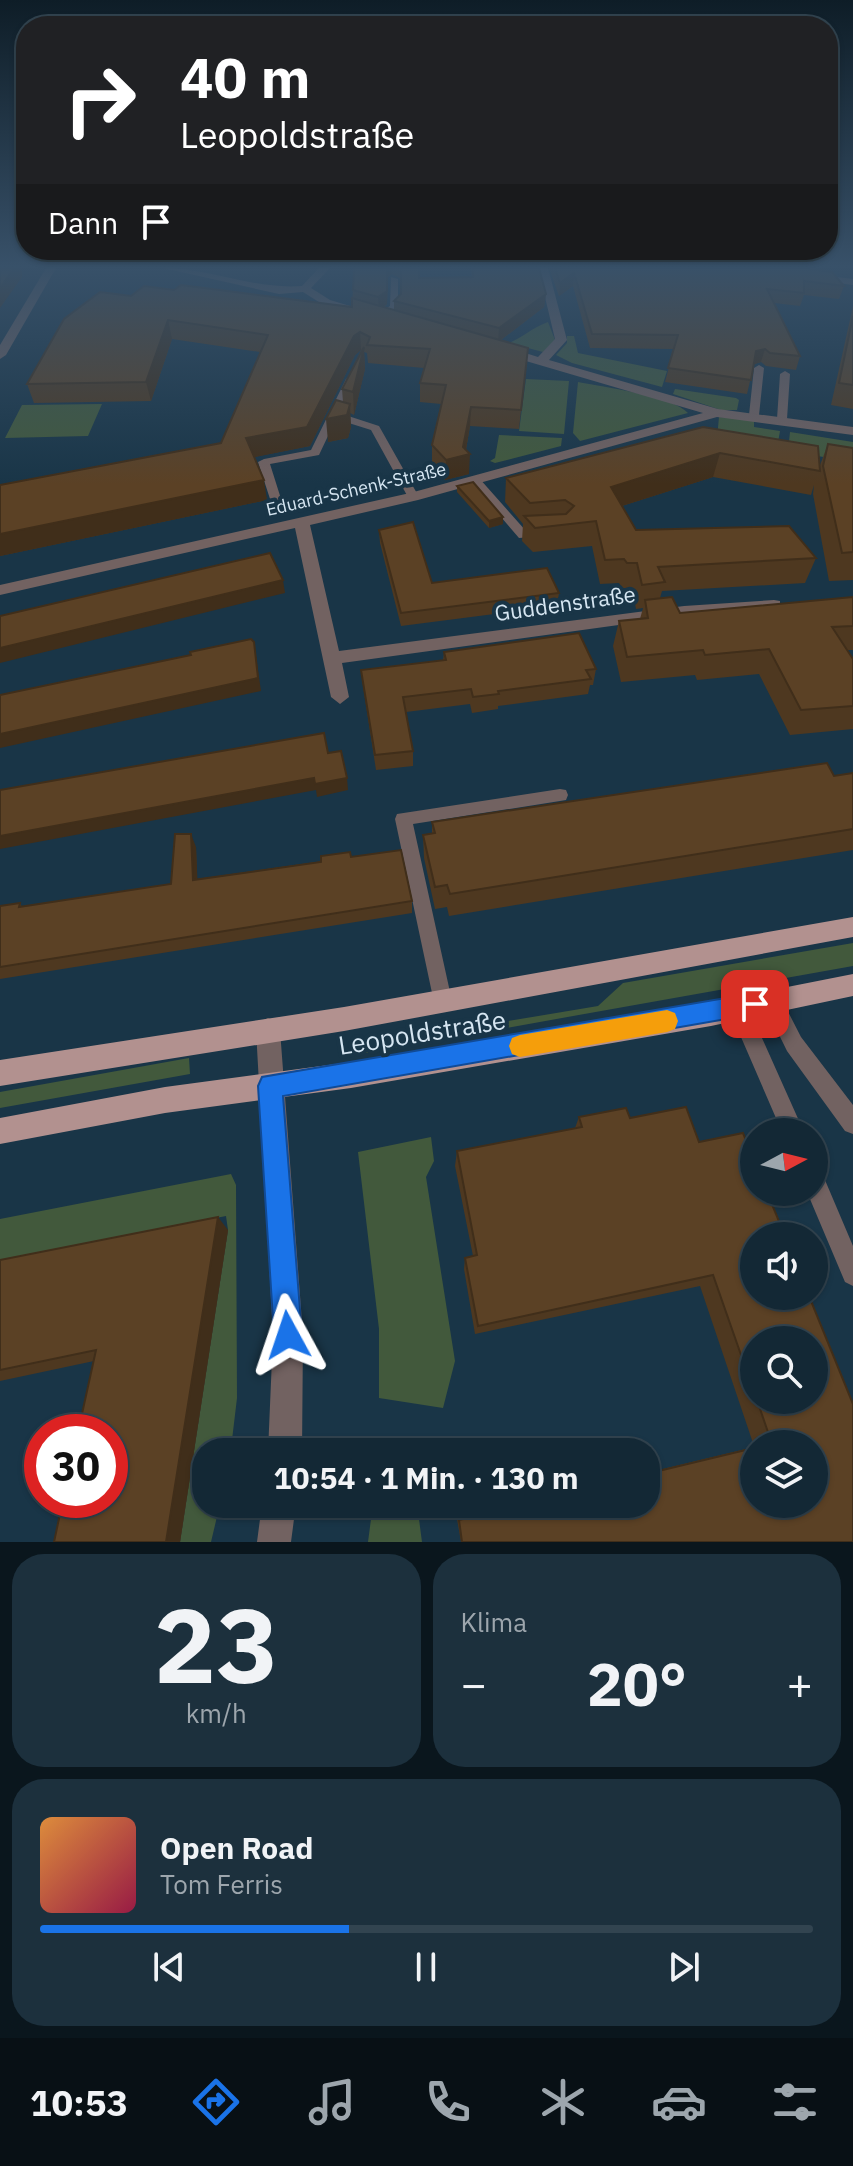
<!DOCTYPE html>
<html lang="de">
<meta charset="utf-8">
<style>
:root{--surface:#132835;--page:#1c303d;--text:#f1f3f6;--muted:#9da6ad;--line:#324450;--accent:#1a73e8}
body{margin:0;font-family:"IBM Plex Sans",sans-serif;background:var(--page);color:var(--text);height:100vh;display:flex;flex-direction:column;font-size:30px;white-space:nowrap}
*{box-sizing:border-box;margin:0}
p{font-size:26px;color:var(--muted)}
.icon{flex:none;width:44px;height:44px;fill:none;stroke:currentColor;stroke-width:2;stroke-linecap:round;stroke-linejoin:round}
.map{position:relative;height:1542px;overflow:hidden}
.side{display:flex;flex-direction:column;gap:12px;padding:12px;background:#0a161d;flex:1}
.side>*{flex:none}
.top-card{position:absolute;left:16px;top:16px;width:822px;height:244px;border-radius:32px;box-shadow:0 2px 6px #0004,0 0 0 2px var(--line);background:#202124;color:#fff;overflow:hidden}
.needle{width:52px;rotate:83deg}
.controls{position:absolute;left:740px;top:1118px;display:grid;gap:16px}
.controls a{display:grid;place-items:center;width:88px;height:88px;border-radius:50%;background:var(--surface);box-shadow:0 2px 6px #0004,0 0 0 2px var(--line);font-size:40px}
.speed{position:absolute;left:24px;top:1414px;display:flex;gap:16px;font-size:40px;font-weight:700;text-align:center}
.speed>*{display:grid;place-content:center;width:104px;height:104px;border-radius:50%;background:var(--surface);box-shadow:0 2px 6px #0004,0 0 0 2px var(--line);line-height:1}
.speed .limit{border:12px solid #d22;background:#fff;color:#111}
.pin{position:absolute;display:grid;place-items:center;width:68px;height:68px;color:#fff;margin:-34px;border-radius:16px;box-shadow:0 4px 12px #0006}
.me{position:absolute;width:88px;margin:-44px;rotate:355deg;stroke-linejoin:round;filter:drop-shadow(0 0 6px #0008)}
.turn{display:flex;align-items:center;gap:28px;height:168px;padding:0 32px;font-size:36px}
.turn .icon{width:104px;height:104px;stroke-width:2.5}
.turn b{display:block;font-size:56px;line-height:68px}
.then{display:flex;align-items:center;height:76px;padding:0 32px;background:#0003;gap:16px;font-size:30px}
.big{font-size:60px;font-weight:700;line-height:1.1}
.side .tile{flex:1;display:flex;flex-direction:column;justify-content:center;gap:12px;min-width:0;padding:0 28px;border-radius:32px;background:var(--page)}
.side .dial{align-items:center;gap:0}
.dial b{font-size:104px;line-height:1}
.song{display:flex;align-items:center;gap:24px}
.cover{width:96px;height:96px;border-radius:12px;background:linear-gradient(135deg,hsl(30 70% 55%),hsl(340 70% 35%))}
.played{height:8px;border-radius:4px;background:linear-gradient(90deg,var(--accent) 40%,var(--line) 40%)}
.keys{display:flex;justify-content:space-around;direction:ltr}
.heat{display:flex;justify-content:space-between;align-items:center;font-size:44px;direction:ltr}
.side .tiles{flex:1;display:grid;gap:12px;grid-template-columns:1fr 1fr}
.tile:last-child{grid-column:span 2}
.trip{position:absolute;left:192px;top:1438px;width:468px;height:80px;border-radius:32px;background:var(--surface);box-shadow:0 2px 6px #0004,0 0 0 2px var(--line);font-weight:700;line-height:80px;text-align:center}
.tab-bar{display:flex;height:128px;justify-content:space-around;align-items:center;background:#081015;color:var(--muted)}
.tab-bar .icon{width:56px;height:56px}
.tab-bar .current{color:var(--accent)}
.tab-bar b{font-size:36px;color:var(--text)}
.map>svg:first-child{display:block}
</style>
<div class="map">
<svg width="853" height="1542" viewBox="0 0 853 1542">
<rect width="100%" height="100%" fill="#193547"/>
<!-- green -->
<path fill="#42593c" d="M548 322 555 340 543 352 509 343C522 338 533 327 548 322Z
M567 336H574L578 353 667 371 662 387 572 363 556 355 567 343Z
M526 379 569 381 564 434 519 431Z
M578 382C603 387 673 396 688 413L580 441 573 433Z
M675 389 736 398 739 400 737 410H721L673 394Z
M102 404 88 436 5 438 22 405Z
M719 417 754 419V427L780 431 777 448 717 438Z
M790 432 853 442V462L788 451Z
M499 435 562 438 561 446 495 463 490 461 495 458Z
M853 943V966L366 1053 365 1045 598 1006 623 983Z
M189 1058 190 1074 0 1108V1092Z
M431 1137 434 1161 426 1177 455 1361 443 1408 379 1398V1329L358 1152Z
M231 1174 236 1185 237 1398 232 1440 230 1452H206V1504H220L211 1542H180L228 1230 226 1216 0 1261V1219Z
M373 1504H417L422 1542H368Z"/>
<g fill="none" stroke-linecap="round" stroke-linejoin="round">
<!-- lane -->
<path fill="#726261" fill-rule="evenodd" d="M391 277 398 279V307L384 318H378V314L390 306Z
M759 365 764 368 759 415 754 418 749 415 754 368Z
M785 371 790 374 787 419 782 422 777 419 780 374Z
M351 376 356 379 339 413 379 426 419 497 417 499H409L371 430 336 419 319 455 270 464 282 502 280 505H272L258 462 264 459 311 450 346 379Z
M475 477 479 478 526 531 545 530V536L519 538 471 482V478Z
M560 789 566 790 568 795 566 800 560 801 413 824 452 1001 449 1007 442 1010 435 1007 395 819 397 814Z
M772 991 779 994 801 1037 853 1105V1134L845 1131 787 1051 762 1000 765 994Z
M738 998 745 1000 804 1132H782L728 1007 731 1000Z
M814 1170 822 1173 853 1246V1286L845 1282 807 1192H814Z"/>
<!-- street -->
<path fill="#726261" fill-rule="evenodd" d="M46 268H56L6 355 0 359V345Z
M163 268C210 268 255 290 302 286L319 268H330L311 288 330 300 367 311 361 314 322 304 303 292 279 294Z
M538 268H548L567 340 549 360 718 409 853 427V435L717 417 418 500 310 525 339 651 684 606 774 600 780 601V609L684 616 342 663 349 697 340 704 331 697 295 528 0 595V585L410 493 703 413 499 353 497 350 503 346 538 357 555 339Z
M813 274 853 279V285L809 279V275Z
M268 1018 277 1022 280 1030 303 1335 302 1452H268L273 1335 256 1030 259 1022Z
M262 1504H296L291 1542H257Z"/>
<!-- primary -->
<path fill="#b2918f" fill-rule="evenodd" d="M853 917V937L344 1031 0 1086V1060L344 1007Z
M853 974V996L711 1026 351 1088 165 1113 0 1144V1118L165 1087 351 1062 711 1002Z"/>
</g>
<!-- wall -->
<path fill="#4e3820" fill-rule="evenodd" d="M354 268H419V278L472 277 471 268H539L546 294 544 307 501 340 526 366 519 429 470 426 466 450 469 474 445 480 432 465V445L441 404 420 402V383L424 368 368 363 367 353 364 352 365 369 354 415 350 413 351 427 348 438 328 442 343 402 342 389 361 350 355 355 310 446 254 457 267 500 0 556V485L221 443 260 352 172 339 151 401 34 403 27 384 131 296 174 290 352 307ZM392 274 401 279V294L394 301V310L384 307 387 304 388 277Z
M549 268H815V270L844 286 839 299 804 295 800 306 774 303 800 356 796 370 766 366 761 362 754 364 747 394 665 382 674 349 590 348 573 286 559 296Z
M853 306V409L831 405Z
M703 427 820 465 828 444 853 448V580L829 581 813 494 814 485 811 495 713 477 622 506 636 530 816 558 805 583 662 591 660 598 680 613 853 597V650H847L853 659V729L790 735 759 674 697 680 695 675 621 682 613 646 619 621 640 619 643 608 636 609 632 588H622L619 583 600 584 592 546 533 552 522 541 523 524 505 502 506 478Z
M457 486 503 517V524L489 528 457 492Z
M379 530 432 583 559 593 557 606 401 626 380 543Z
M444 652 596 669 593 685H590L588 694 498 706V709L472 713 470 704 406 712 413 751V766L376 770 363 686 361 670 443 661Z
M853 773V850L449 916 447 907 435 909 424 858 423 835 432 833V822Z
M196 847 197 879 351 857 412 901V913L0 979V906L20 903 22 907 171 884Z
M686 1107 699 1142 743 1133 754 1160V1192H767L785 1236H754V1296H809L853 1404V1542H461L457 1519 519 1504H646V1473L754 1447V1504H814V1444H754V1446L700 1286 475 1334 464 1269 465 1258 473 1256 455 1166 457 1151 575 1128 579 1117 626 1108 630 1118ZM754 1340H814V1400H754Z
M228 1230 180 1542H54L94 1361 0 1381V1260Z"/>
<!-- shaded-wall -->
<path fill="#402e1a" d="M14 268H22V277L0 308V288Z
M387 268H392V274L388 277 387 304 379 310 378 297Z
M574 273 573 286 559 296 560 283Z
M546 294 544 307 498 342 499 328Z
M168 320 172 339 151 401 146 382Z
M360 332 361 350 355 355 310 446 250 458 246 438 354 336Z
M364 347 365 369 354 415 353 392Z
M765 349 761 362 752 365 756 351Z
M350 404 351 427 348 438 328 442 326 419Z
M471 407 470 426 465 455 470 454 469 474 445 480 446 460 463 447Z
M720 453 713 477 606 511 611 487Z
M264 480 267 500 0 556V534Z
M503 517V524L489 528V521Z
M283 580 285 593 0 663V648Z
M254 642 261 691 0 748V734Z
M314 778H347L348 790 317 797 316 790 0 849V836Z
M191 834 196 847 198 892 193 880Z
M218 1217 228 1230 180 1542H166Z"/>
<!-- building -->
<path fill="#5b4125" stroke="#402e1a" stroke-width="2" d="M0 268H14L0 288Z
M354 268H387V291L378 297 353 290Z
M401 268H419V278L473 277V268H539L546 294 499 328 394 301 401 294Z
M555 268H805L832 272 844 286 804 281V293L767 289 800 356 770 353 765 349 756 351 751 380 668 368 678 335 592 334 574 273 560 283Z
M181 285 352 307V298L528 348 521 410 471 407 463 447 470 454 446 460 432 445 446 385 420 383 430 349 367 345 370 337 360 332 354 336 307 427 246 438 264 480 0 534V485L221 443 268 335 168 320 146 382 27 384 64 319 100 292 131 296 144 286 174 290Z
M853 316V385L839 383Z
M364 347 353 392 342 389Z
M336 400 350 404 347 415 326 419Z
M703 427 818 446 820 471 720 453 611 487 636 530 789 526 816 558 658 567 665 582 642 585 637 563H627L624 559 605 560 596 521 535 528 524 516 566 514 574 506 565 500 530 503 506 478Z
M828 444 853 448V552L842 553 823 466Z
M473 482 503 517 489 521 457 486Z
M413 522 432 583 547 568 559 593 401 613 379 530Z
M270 553 283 580 0 648V616Z
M672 597 680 613 853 597V626L832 627 853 659V706L801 710 769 649 705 655 703 650 627 657 619 621 648 618 645 600Z
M579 633 596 669 586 670 591 679 498 691 499 694 473 697 471 689 403 697 413 751 375 755 361 670 446 660 444 652Z
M251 639 254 642 258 678 0 734V695L191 655 190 652Z
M324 733 328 753 341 751 347 778 315 784 314 778 0 836V790Z
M827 763 834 776 853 773V829L450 894 447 885 435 887 423 835 435 833 432 822Z
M175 834H191L193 880 321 862V856L350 852 351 857 401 850 412 901 0 967V906L20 903 19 907 171 884Z
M686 1107 699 1142 743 1133 754 1160V1192H767L785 1236H754V1296H809L853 1404V1542H462L459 1520 524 1504H646V1474L754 1448V1504H814V1444H772L757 1400H814V1340H754V1392L713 1275 478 1326 465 1258 477 1255 457 1151 582 1127 579 1117 626 1108 630 1118Z
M218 1217 166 1542H54L63 1500H110V1432H78L96 1350 0 1370V1260Z"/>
<!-- sky -->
<linearGradient id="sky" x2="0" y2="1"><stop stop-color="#0e1d27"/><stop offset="0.55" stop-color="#385169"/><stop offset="1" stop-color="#385169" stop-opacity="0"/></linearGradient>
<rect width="853" height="484" fill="url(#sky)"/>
<!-- route -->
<path fill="#1a73e8" stroke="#114b97" stroke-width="2" d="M755 993 763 996 766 1004 763 1011 755 1014 283 1096 302 1335 298 1345 288 1349 278 1345 274 1335 258 1086 262 1077Z"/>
<!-- slow -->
<path fill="#f59e0b" d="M667 1010 675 1013 678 1021 675 1029 667 1032 520 1057 512 1054 509 1046 512 1038 520 1035Z"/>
<g text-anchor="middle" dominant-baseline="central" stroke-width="8" stroke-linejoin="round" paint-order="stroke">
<!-- far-street labels -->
<g font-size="18" fill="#d6e6f2" stroke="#193547">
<text transform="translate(356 489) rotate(-13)">Eduard-Schenk-Straße</text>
</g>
<!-- street labels -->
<g font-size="22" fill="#d6e6f2" stroke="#193547">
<text transform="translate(565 603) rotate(-8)">Guddenstraße</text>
</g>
<!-- near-street labels -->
<g font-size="26" fill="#d6e6f2" stroke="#193547">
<text transform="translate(422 1032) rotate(-9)">Leopoldstraße</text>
</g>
</g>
</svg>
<div class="controls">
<a><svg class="needle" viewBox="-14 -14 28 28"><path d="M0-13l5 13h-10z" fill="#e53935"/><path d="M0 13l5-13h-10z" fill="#9da6ad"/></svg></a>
<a><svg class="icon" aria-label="sound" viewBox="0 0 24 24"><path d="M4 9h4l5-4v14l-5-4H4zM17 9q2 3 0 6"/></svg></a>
<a><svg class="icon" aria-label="search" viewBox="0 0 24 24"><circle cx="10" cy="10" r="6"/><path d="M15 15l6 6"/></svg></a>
<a><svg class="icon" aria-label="layers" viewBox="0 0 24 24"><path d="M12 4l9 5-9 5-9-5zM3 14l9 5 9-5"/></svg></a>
</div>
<div class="speed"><div class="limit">30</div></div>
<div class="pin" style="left:755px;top:1004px;background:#d93025"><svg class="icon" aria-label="arrive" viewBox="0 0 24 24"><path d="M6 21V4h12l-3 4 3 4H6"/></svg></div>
<svg class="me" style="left:288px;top:1335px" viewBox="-20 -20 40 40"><path d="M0-17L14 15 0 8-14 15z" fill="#1a73e8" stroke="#fff" stroke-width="4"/></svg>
<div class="trip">10:54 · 1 Min. · 130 m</div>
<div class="top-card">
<div class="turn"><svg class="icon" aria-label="right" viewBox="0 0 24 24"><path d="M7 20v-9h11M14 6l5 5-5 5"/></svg><div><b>40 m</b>Leopoldstraße</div></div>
<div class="then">Dann<svg class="icon" aria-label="arrive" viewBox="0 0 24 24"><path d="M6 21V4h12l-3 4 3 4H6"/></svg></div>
</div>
</div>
<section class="side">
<div class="tiles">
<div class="tile dial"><b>23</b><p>km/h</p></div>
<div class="tile"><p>Klima</p>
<div class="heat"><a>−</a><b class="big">20°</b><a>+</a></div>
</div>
<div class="tile">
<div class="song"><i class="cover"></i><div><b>Open Road</b><p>Tom Ferris</p></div></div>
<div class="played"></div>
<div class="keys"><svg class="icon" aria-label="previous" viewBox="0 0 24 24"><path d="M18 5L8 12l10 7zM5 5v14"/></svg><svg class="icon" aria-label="pause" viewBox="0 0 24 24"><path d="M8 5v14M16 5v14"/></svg><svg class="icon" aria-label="next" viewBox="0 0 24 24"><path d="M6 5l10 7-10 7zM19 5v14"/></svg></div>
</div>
</div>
</section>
<nav class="tab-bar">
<b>10:53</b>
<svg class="icon current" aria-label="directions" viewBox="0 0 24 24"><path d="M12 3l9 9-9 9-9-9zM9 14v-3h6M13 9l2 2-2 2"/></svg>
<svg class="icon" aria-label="music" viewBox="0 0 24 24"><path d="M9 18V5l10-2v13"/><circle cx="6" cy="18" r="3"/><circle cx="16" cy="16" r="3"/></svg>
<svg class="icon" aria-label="phone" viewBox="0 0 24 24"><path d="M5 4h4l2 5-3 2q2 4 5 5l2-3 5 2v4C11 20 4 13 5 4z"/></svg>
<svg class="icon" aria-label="climate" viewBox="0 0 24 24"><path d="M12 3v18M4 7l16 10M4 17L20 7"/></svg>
<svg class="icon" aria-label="car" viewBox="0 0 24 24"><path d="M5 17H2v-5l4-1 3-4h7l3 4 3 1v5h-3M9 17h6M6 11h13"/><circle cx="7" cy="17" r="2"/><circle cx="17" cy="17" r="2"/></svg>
<svg class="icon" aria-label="filters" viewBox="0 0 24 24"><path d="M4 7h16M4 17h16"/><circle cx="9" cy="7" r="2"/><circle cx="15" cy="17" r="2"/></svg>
</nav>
